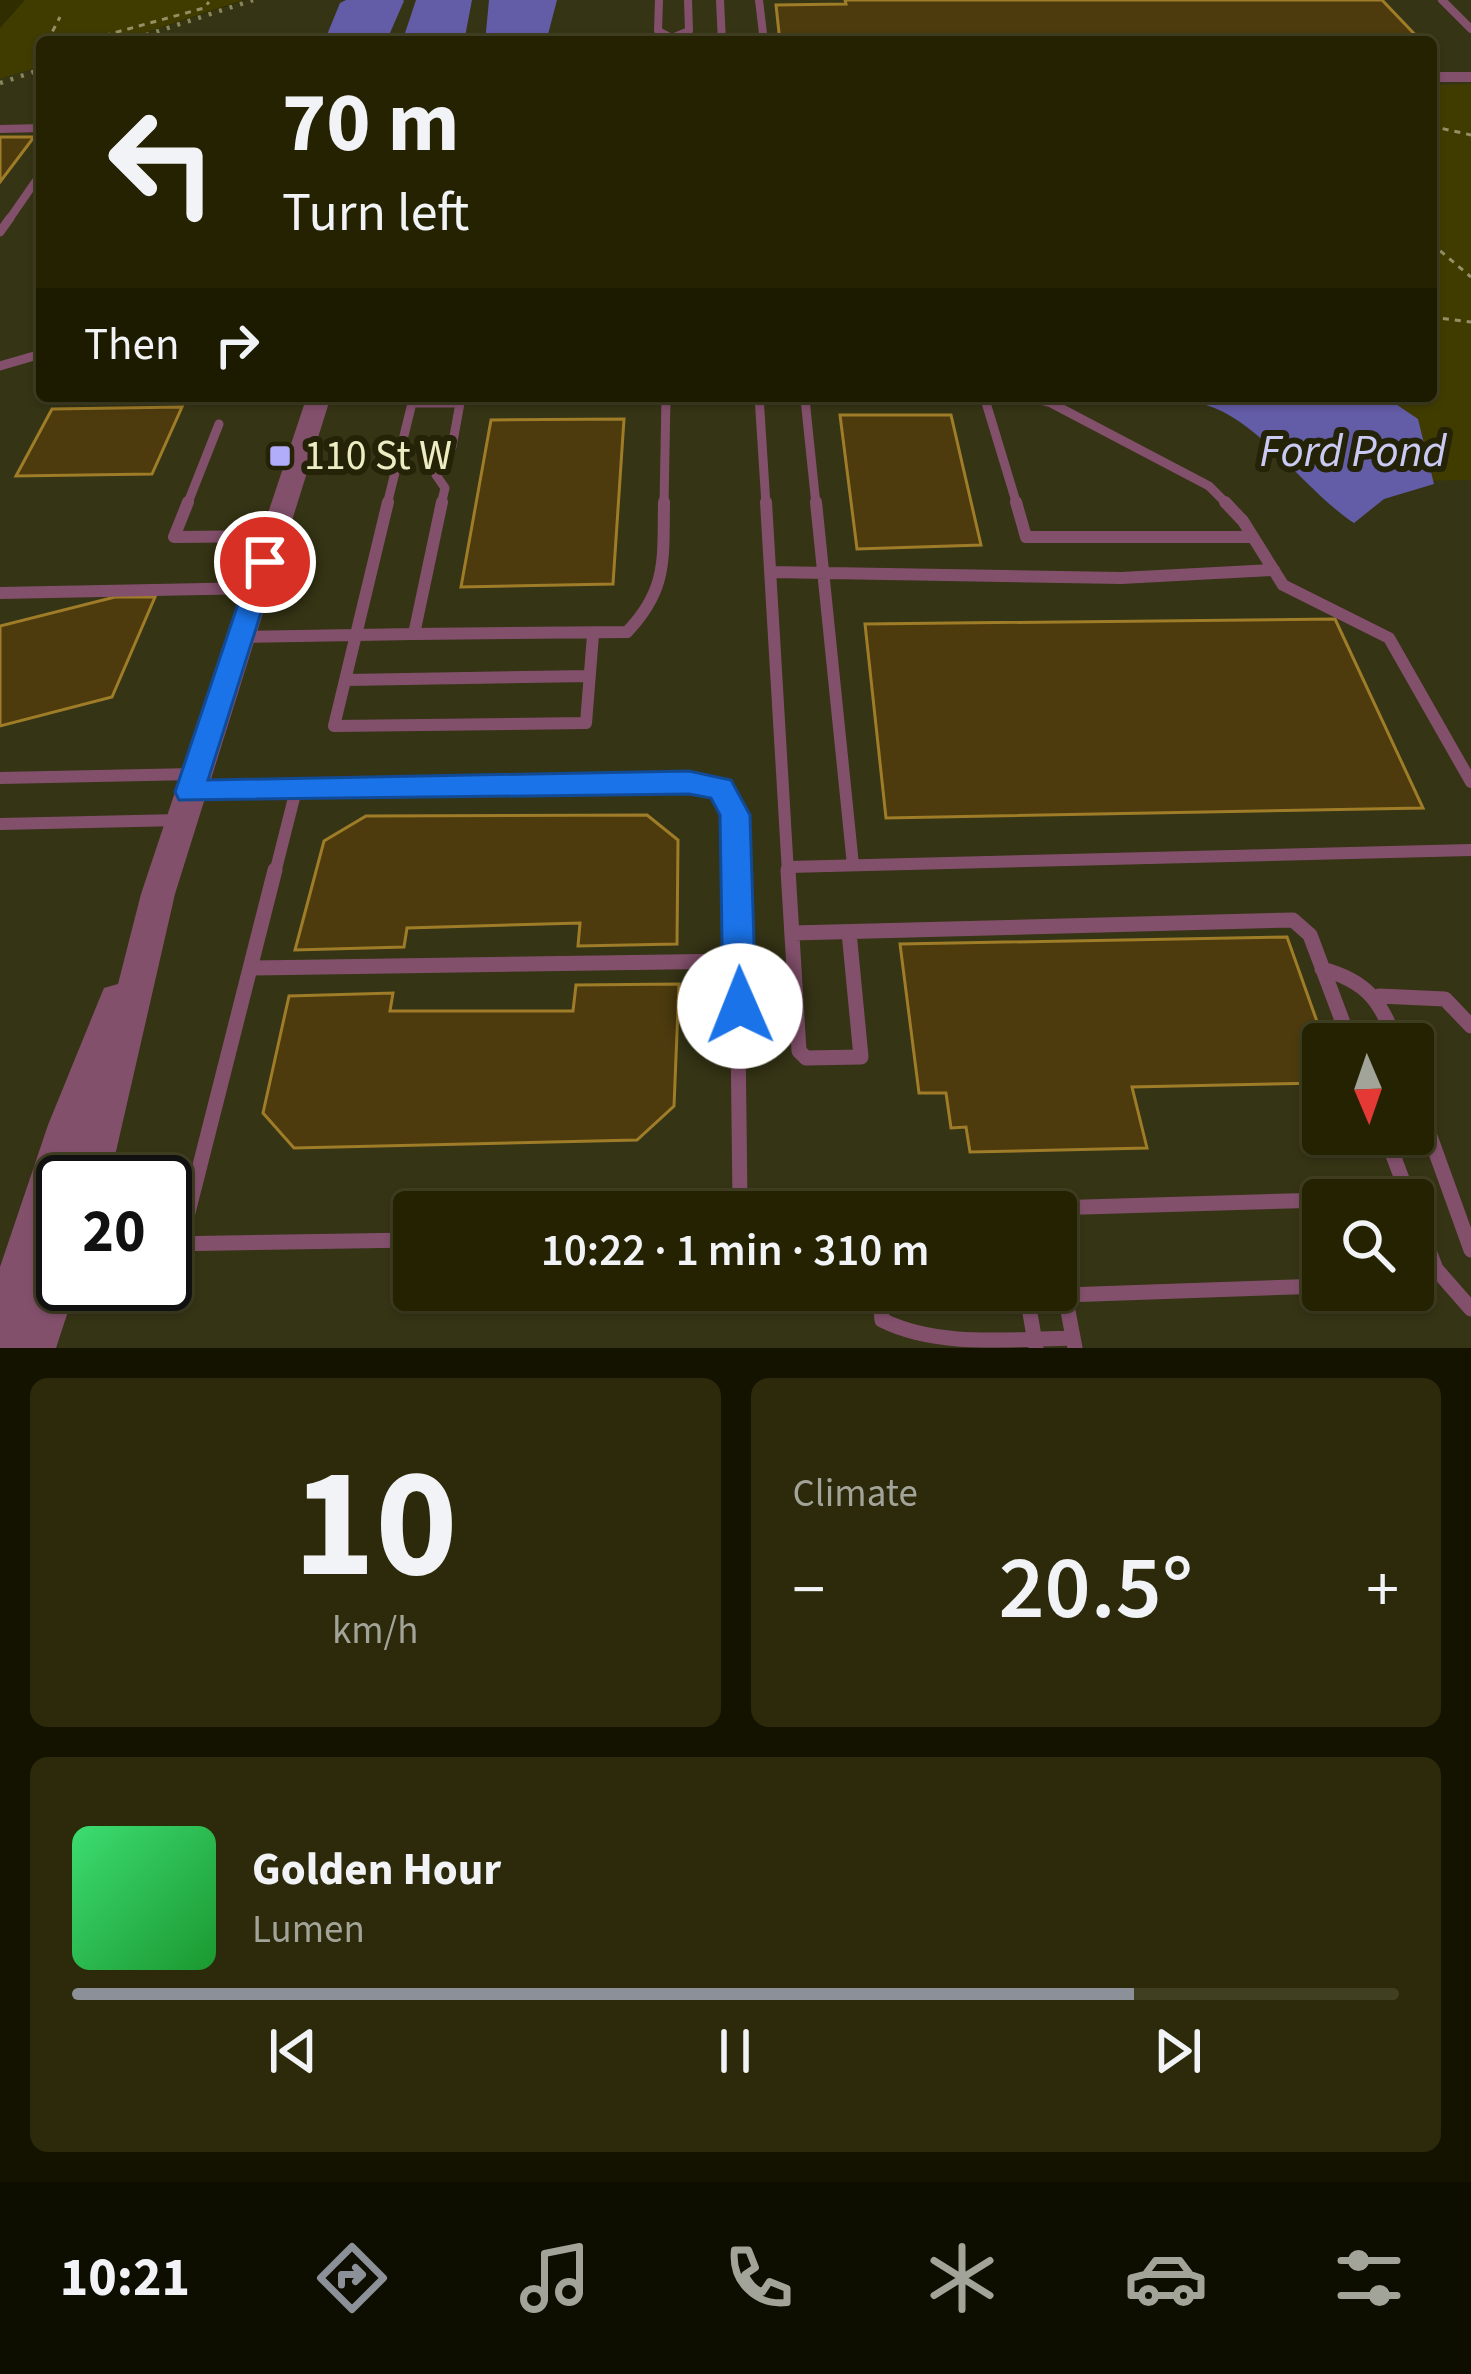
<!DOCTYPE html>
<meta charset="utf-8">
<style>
:root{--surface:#242200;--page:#2c2a0a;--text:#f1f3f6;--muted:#a3a499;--line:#413f22;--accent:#8c9099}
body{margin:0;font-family:"Source Sans 3",sans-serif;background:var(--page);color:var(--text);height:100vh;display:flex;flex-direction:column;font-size:45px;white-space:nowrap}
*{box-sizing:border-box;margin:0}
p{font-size:39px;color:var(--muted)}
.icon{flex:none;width:66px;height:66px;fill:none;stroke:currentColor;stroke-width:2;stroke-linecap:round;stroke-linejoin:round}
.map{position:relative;height:1348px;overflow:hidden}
.drawer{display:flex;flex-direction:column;gap:30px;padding:30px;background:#141300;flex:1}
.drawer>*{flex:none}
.banner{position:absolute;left:36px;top:36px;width:1401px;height:366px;border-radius:12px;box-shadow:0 3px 9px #0004,0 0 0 3px var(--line);background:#242200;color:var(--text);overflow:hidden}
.needle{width:78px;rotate:178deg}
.fabs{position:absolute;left:1302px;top:1023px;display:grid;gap:24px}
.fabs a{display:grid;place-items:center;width:132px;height:132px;border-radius:12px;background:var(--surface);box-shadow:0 3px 9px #0004,0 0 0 3px var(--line);font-size:60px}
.speed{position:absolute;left:36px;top:1155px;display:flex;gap:24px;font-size:60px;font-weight:700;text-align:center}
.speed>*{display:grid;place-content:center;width:156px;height:156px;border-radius:50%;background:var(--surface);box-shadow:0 3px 9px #0004,0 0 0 3px var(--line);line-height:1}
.speed .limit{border:6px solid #111;border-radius:18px;background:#fff;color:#111}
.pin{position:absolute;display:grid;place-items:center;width:102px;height:102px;color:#fff;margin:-51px;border:6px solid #fff;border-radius:50%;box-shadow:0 3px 12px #0007}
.me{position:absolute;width:132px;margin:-66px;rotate:359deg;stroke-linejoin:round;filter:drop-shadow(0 0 9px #0008)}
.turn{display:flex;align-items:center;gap:42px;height:252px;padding:0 48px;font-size:54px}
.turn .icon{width:156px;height:156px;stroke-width:2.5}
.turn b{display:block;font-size:84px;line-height:102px}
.then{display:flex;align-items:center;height:114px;padding:0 48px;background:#0003;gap:24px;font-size:45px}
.big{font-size:90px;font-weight:600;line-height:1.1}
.drawer .card{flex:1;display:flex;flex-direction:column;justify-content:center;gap:18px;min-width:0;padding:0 42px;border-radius:18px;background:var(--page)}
.drawer .dial{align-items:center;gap:0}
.dial b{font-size:156px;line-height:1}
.song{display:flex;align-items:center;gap:36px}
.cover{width:144px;height:144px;border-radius:18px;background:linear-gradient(135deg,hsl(140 70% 55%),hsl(130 70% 35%))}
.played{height:12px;border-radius:6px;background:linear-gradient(90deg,var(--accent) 80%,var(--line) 80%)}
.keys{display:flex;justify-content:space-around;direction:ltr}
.heat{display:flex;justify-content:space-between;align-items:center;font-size:66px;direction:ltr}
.drawer .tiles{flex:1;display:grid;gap:30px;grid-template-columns:1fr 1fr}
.card:last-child{grid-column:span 2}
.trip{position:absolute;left:393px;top:1191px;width:684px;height:120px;border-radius:12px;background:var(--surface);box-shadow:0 3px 9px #0004,0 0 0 3px var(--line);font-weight:600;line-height:120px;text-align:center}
.tabs{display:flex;height:192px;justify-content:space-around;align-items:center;background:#0e0e00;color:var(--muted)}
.tabs .icon{width:84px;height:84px}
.tabs .current{color:var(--accent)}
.tabs b{font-size:54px;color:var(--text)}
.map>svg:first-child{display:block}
</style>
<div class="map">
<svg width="1471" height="1348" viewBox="0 0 1471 1348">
<rect width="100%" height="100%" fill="#302d00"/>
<!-- built -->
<path fill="#353415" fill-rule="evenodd" d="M246 0H1471V1348H0V79L42 66V396H1431V42H117ZM1323 1044H1413V1134H1323ZM63 1182H165V1284H63ZM1323 1200H1413V1290H1323ZM414 1212H1056V1290H414Z"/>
<!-- green -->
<path fill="#403c00" d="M25 0H243L117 42H42V66L0 79V28Z
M1471 84V480L1358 482 1309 396H1431V85Z"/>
<!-- water -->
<path fill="#635ca6" d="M346 0H403L404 1 386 42H324L340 3Z
M416 0H472L464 42H402Z
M489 0H557L546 42H485Z
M1139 396H1384L1418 419 1434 484 1384 499 1354 523C1306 492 1259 420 1206 405 1185 399 1161 400 1139 396Z"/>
<!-- building -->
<path fill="#4d3b0e" stroke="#9f7c27" stroke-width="3" d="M845 0H1382L1422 42H780L776 5 846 4Z
M0 137H34L0 182Z
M182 407 152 474 16 476 52 409Z
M840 415H951L981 545 857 549Z
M624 419 613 584 461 587 491 420Z
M115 597H155L112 697 0 726V626Z
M1335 619 1423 808 886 818 865 624Z
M647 815 678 840 677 944 578 946 580 923 407 928 404 947 295 950 324 841 366 816Z
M1287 937 1325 1044 1323 1083 1132 1087 1147 1148 970 1152 966 1127 951 1128 946 1093H919L900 944Z
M679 984 674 1106 637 1140 294 1148 263 1113 289 996 393 993 390 1011H573L576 985Z"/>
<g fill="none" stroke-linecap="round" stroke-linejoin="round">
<!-- path -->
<path stroke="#929064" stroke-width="3" stroke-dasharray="6 6" stroke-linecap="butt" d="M47 42 60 17
M81 42 204 8 209 2
M1431 126 1471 135
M1431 243 1471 277
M1431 317 1471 322"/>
<!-- service-far3 -->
<path stroke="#83506c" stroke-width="8" d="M659 0 658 31 672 38
M720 0 722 42
M759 0 764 42
M1442 0 1471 29
M672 38 689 31 688 0
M0 129 42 128
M8 221 42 172"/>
<!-- service-far2 -->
<path stroke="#83506c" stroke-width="9" d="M0 232 10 218
M0 366 41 354
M759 396 766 505
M984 396 1017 505
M1026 396 1051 403 1209 486 1228 505
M760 399 976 396
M805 399 816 505
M187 505 219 424
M387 505 412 403H460L452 447 438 463 436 475 445 488 441 505
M664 505 666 396"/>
<!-- service-far1 -->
<path stroke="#83506c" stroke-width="12" d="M188 502 174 537 272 536
M388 502 334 726 586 723 593 635
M442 502 414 634 627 632C668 589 663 559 664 502
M766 502 788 873
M816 502 853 865
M1016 502 1026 537H1253
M1225 502 1243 521 1283 585 1389 638 1471 782
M770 572 1121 578 1274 570
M0 593 256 588
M241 637 414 634
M346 680 589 676
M0 778 195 774
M191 792 689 783 721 788 735 815 736 873
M0 824 180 820
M788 867 1471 850
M275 873 296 790"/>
<!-- service -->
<path stroke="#83506c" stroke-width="15" d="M788 870 799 1051 806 1058 861 1057 849 932
M792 933 1293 920 1310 935 1351 1044
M250 968 739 961
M1322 969C1367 981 1381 1001 1397 1044
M1379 996 1445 999 1471 1026
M1413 1089 1471 1250
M1385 1134 1410 1200
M1328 1200H1353
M1413 1209 1436 1269 1471 1309
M730 1212 740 1202 736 870
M909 1212 1323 1200
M1056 1242 1065 1295
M165 1244 414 1240
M180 1244 275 870
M879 1290 882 1320C938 1348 1009 1339 1073 1338
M1026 1290 1036 1348
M1075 1348 1065 1295 1323 1286"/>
<!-- minor -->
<path fill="#83506c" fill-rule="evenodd" d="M42 349V361L32 354Z"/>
<!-- tertiary -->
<path fill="#83506c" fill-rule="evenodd" d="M1431 72H1471V82H1431Z
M307 396H331L175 894 109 1182H63V1202L49 1247 63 1241V1284H77L56 1348H0V1267L48 1125 99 1000 104 988 118 984 141 894Z"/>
<!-- rail -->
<path stroke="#88865a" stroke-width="4.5" stroke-dasharray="3 8" stroke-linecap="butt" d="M125 42 253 0
M0 83 42 69"/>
</g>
<!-- route -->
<path fill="#1a73e8" stroke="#114b97" stroke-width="3" d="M265 554 277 562 208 780 689 771 731 780 750 815 756 1006 751 1017 740 1021 728 1017 723 1006 720 815 711 798 689 794 179 800 175 792 252 562Z"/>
<!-- markers -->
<rect fill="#b1adfa" stroke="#242307" stroke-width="4.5" x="268" y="444" width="24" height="24" rx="6"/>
<g text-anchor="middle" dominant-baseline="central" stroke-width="12" stroke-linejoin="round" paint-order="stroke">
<!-- poi labels -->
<g font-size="42" fill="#edecc2" stroke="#242307" text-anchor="start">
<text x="304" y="456">110 St W</text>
</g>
<!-- water labels -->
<g font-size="45" font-style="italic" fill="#cbcaf4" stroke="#242307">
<text x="1353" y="452">Ford Pond</text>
</g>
</g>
</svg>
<div class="fabs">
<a><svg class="needle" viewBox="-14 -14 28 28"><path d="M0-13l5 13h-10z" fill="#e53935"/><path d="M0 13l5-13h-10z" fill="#a3a499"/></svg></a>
<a><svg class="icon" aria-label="search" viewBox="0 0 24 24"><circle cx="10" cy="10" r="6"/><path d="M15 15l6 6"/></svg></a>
</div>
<div class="speed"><div class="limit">20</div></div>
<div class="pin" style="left:265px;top:562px;background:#d93025"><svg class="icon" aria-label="arrive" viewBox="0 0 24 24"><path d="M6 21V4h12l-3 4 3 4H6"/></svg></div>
<svg class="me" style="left:740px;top:1006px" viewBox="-20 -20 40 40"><circle r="19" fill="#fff"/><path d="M0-13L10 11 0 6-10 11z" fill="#1a73e8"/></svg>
<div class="trip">10:22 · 1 min · 310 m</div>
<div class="banner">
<div class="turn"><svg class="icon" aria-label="left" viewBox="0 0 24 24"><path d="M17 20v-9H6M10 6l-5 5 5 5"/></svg><div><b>70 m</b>Turn left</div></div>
<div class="then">Then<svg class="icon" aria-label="right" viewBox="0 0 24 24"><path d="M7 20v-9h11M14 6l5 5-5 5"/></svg></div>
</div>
</div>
<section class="drawer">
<div class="tiles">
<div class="card dial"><b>10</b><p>km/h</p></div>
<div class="card"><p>Climate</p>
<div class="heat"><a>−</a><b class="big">20.5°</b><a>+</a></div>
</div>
<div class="card">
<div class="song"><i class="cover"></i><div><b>Golden Hour</b><p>Lumen</p></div></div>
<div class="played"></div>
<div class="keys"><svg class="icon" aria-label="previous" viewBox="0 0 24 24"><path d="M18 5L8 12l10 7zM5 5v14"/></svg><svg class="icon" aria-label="pause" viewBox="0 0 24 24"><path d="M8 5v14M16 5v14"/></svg><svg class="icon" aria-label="next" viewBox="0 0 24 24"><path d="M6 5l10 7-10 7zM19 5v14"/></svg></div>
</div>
</div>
</section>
<nav class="tabs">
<b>10:21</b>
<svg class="icon current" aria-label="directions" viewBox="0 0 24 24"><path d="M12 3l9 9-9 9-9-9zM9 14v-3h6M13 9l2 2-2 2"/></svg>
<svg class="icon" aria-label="music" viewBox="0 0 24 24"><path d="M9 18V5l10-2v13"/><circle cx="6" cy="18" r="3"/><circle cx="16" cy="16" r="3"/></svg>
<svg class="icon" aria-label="phone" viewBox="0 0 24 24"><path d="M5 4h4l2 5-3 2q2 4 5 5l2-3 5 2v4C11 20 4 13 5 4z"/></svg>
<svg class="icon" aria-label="climate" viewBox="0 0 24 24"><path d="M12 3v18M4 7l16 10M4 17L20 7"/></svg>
<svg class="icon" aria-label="car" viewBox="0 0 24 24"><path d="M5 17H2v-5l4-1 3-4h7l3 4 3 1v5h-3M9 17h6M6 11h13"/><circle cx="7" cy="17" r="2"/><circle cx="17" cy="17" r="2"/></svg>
<svg class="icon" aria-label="filters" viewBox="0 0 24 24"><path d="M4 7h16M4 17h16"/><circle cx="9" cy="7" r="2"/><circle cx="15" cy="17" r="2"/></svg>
</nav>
